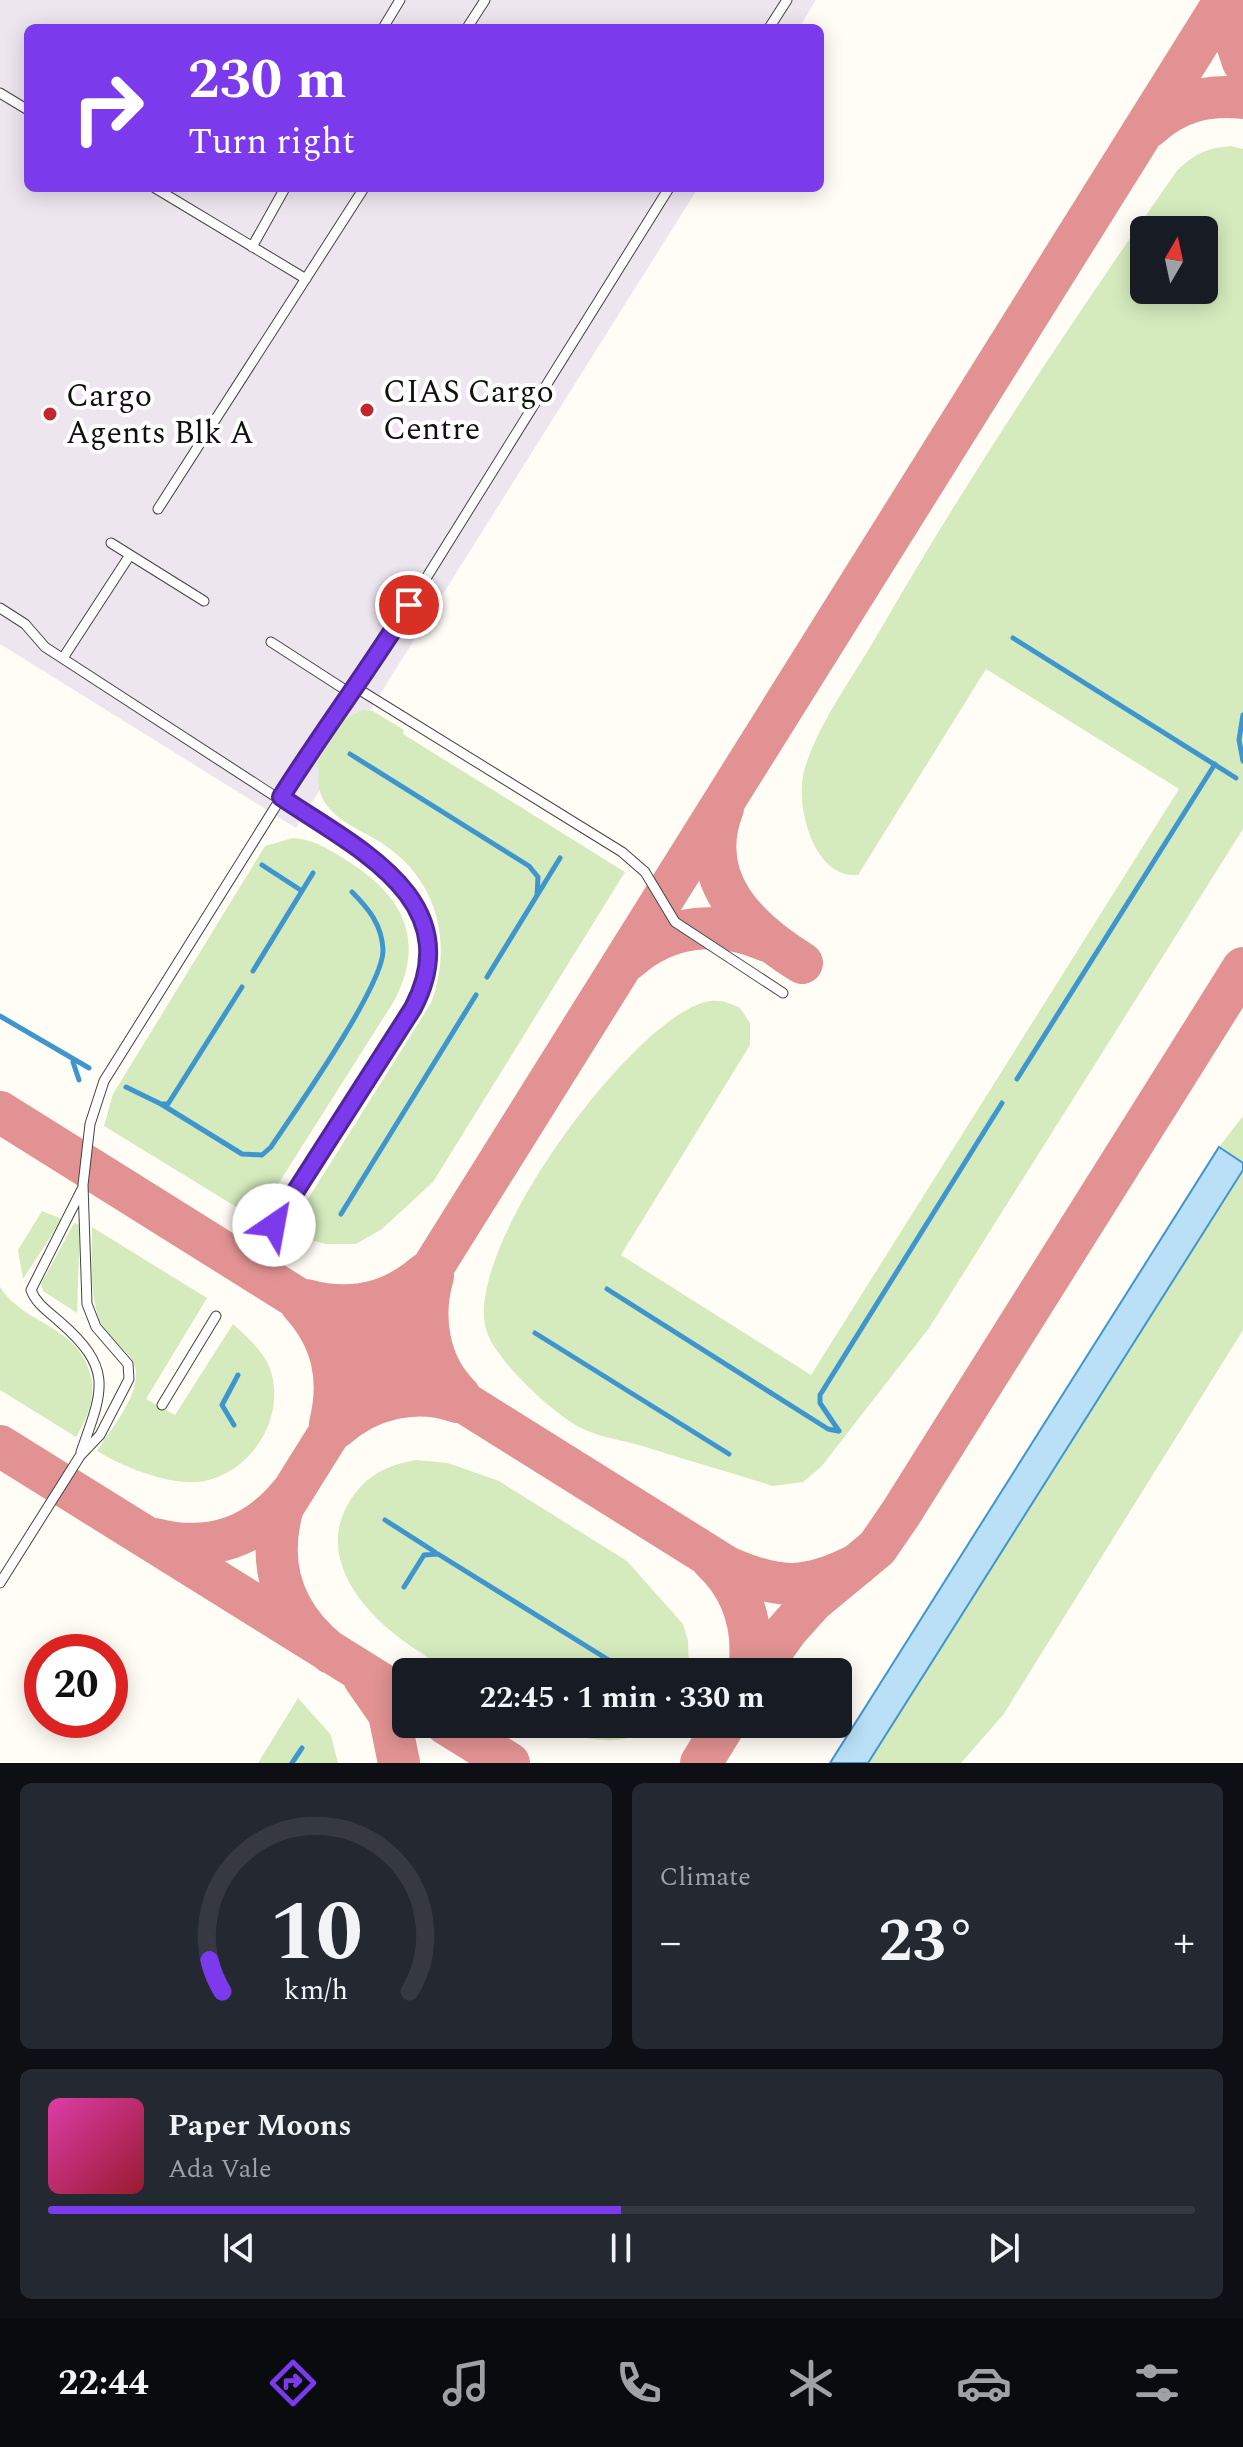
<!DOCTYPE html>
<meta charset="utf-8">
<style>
:root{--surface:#171b24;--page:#242831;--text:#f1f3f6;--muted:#9ea1a6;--line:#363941;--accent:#7c3aed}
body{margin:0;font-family:Spectral,serif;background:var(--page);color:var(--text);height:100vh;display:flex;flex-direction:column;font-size:30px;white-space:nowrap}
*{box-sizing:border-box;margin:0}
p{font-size:26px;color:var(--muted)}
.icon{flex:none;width:44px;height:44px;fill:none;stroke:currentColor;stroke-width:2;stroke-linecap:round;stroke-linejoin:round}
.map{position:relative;height:1763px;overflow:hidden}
.side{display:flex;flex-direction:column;gap:20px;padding:20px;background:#0d0f14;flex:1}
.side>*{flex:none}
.guide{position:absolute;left:24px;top:24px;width:800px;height:168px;border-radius:12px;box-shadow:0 4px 20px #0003;background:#7c3aed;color:#fff;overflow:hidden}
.needle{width:52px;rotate:9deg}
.controls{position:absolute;left:1130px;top:216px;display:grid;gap:16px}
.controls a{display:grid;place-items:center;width:88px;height:88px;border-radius:12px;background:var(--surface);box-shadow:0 4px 20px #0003;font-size:40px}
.speed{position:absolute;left:24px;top:1634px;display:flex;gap:16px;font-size:40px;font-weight:700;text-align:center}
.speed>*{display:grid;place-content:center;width:104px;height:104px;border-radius:50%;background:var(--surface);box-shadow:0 4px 20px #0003;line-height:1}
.speed .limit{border:12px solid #d22;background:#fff;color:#111}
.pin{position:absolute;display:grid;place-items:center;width:68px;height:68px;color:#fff;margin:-34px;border:4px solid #fff;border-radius:50%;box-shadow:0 2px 8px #0007}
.me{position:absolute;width:88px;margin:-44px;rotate:33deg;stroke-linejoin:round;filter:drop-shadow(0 0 6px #0008)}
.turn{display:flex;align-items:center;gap:28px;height:168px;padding:0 32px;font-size:36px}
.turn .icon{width:104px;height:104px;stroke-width:2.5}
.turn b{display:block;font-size:56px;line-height:68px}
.big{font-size:60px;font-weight:700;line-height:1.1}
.side .card{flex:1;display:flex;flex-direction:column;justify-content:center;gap:12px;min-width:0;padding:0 28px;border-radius:12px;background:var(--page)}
.side .dial{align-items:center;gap:0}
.dial svg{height:208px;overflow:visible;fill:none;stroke:var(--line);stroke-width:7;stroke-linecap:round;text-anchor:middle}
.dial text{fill:var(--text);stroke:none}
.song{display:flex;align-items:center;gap:24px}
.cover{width:96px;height:96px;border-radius:12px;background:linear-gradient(135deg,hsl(320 70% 55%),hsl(350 70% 35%))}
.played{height:8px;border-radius:4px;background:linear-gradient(90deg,var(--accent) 50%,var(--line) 50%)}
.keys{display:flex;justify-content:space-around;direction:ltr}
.heat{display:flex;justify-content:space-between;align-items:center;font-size:44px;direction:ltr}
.side .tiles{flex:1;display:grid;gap:20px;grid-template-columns:1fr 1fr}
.card:last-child{grid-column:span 2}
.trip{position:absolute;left:392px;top:1658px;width:460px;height:80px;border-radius:12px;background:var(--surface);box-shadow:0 4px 20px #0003;font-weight:700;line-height:80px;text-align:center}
.menu{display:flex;height:128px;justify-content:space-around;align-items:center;background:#090b0e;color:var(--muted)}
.menu .icon{width:56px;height:56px}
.menu .selected{color:var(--accent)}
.menu b{font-size:36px;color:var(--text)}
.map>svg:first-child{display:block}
</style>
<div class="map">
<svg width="1243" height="1763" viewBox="0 0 1243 1763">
<rect width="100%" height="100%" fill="#fffdf5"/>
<!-- industrial -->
<path fill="#eee6ef" d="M0 0H816L799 28H28V188H698L296 828 0 644Z"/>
<!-- green -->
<path fill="#d5ebbd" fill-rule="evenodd" d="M1231 146 1243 149V829L929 1328 821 1467 803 1482 773 1486C728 1472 684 1459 639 1445 621 1440 598 1437 581 1428 552 1413 501 1365 488 1335 455 1259 629 1022 705 1002 718 999 728 1002 740 1008L750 1023V1045L621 1255 811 1375 1179 789 986 669 858 875C813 879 795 805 804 771 817 725 855 674 879 632 970 474 1072 321 1176 172 1193 154 1207 148 1231 146ZM1144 230H1204V290H1144Z
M363 710 373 711 404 730 403 734 625 872 433 1182 382 1229 356 1244H326L286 1234 431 1003C453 944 438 882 386 846 368 833 343 825 329 808 319 797 317 783 319 768L315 766 344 719Z
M293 838C313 839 326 848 343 858 400 893 428 936 394 1001L256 1219 104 1126 113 1094 265 846Z
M1243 1116V1163L1219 1147Z
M1243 1170V1330L1003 1715 961 1763H868Z
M42 1211 62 1219 23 1279 18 1250Z
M74 1223 80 1225 77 1313 43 1291 41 1284Z
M92 1227 207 1298 146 1399 175 1415 233 1324C246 1336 262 1350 269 1366 289 1416 250 1477 197 1482 165 1484 124 1467 97 1451 111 1428 151 1384 130 1357 121 1345 104 1333 99 1319 89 1290 92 1257 92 1227Z
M0 1287C26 1327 79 1324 91 1377 96 1400 87 1418 76 1437L0 1390Z
M416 1460 448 1463 499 1481 627 1561 683 1624 688 1641 689 1672C630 1672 571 1672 512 1672 494 1672 467 1677 451 1672 440 1668 429 1658 420 1652 370 1621 311 1560 351 1499 367 1475 387 1465 416 1460Z
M298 1698 331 1735 338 1763H258Z
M540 1724H657C619 1752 580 1738 540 1724Z"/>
<!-- water -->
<path fill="#b9e0f7" stroke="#3f96cf" stroke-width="2" d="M1219 1147 1243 1163V1170L868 1763H830Z"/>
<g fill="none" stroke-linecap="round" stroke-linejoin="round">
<!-- stream -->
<path stroke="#3f96cf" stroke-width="5" d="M1013 638 1236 778
M1243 715 1239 740 1243 761
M350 754 529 866 538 877 537 895
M262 865 302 891
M253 971 313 873
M487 977 560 858
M0 1016 89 1068
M73 1062 79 1080
M1017 1079 1215 764
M126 1087 161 1104H168L242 987
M161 1104 242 1154 262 1155 271 1147C295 1111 384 985 383 950 382 925 369 909 352 892
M341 1214 476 995
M607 1289 828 1429 838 1431
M535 1333 729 1454
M234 1425 222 1405 238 1375
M839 1431 820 1403V1395L1002 1103
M385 1520 435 1552
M404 1587 424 1555 438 1554 628 1672
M292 1763 302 1748"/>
<!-- taxiway -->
<path stroke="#e29292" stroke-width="42" d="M1233 0 1231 26 1243 62
M1149 127C1176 102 1207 94 1243 98
M723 808C695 880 747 929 802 963
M628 960C668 924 719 920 767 941
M0 1112 727 1567C779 1590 807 1590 858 1564
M433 1276C421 1317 428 1365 460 1396
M306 1300C350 1312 392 1303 426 1273
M301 1304C333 1339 341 1379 330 1424
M336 1428C368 1399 415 1387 457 1402
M0 1446 406 1699
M155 1539C210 1553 256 1537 291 1493
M712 1560C744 1590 755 1628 749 1672
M331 1653C283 1615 266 1566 283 1507L1225 0
M757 1672 787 1630 813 1601 877 1548 901 1513 1243 968
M364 1678 389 1714 399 1763
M446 1724 509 1763
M701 1763 725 1724"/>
<defs>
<path id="service" d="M383 28 400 0
M467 28 485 0
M769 28 787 0
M0 93 28 110
M155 188 306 279
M252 247 285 188
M158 509 364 188
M111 543 204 601
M0 608 25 624 45 647 390 871 405 888 422 921 427 953 424 984 413 1008 274 1225
M271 642 350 693
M63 658 130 555
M355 687 622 852 645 872 675 922 783 993
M162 1405 216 1316
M81 1452C103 1390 114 1369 60 1322 49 1312 36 1304 31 1290L82 1189
M0 1583 80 1456 100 1435 129 1379 128 1364 96 1327 87 1304 83 1185 90 1124 104 1081 334 713 377 657 669 188"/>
</defs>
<!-- service casing -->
<use href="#service" stroke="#444" stroke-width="11"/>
<!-- service -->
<use href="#service" stroke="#fff" stroke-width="9"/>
</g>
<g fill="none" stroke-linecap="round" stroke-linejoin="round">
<defs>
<path id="route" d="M274 1225 413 1008C470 899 354 847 281 797 322 732 368 671 409 605"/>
</defs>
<!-- route casing -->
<use href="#route" stroke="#51269a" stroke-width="20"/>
<!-- route -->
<use href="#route" stroke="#7c3aed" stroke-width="14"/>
</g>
<!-- markers -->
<g fill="#c4262e" stroke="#fff" stroke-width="3">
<circle cx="367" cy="410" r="8"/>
<circle cx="50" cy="414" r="8"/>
</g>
<g text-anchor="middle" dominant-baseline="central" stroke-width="8" stroke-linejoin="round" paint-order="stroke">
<!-- poi labels -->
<g font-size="32" fill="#111" stroke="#fff" text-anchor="start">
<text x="383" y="392">CIAS Cargo<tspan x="383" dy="37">Centre</tspan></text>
<text x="66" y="396">Cargo<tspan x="66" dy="37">Agents Blk A</tspan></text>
</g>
</g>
</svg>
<div class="controls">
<a><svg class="needle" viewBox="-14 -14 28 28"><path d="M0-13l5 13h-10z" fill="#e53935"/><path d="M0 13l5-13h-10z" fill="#9ea1a6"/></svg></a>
</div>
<div class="speed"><div class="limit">20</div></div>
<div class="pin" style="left:409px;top:605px;background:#d93025"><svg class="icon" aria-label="arrive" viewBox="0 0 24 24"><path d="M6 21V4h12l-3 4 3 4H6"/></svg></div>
<svg class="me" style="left:274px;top:1225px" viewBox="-20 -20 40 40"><circle r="19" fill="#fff"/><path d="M0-13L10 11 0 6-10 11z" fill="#7c3aed"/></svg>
<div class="trip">22:45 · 1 min · 330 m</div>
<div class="guide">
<div class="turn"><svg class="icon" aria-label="right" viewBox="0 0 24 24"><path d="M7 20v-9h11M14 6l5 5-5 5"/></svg><div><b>230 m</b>Turn right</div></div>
</div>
</div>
<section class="side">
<div class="tiles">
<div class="card dial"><svg viewBox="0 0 100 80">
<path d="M14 69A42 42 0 1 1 86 69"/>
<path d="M14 69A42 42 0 0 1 9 57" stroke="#7c3aed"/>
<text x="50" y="56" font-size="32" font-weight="700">10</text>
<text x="50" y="72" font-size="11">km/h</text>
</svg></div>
<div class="card"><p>Climate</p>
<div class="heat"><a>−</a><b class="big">23°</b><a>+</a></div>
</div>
<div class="card">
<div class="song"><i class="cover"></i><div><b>Paper Moons</b><p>Ada Vale</p></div></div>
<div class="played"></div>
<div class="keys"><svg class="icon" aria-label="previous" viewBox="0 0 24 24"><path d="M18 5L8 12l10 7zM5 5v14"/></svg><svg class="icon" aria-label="pause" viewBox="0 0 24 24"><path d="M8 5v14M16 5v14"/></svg><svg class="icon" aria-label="next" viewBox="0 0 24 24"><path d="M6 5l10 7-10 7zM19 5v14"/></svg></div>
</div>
</div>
</section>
<nav class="menu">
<b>22:44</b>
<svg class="icon selected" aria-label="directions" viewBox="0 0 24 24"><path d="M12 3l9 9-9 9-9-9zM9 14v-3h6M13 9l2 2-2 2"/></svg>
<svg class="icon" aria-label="music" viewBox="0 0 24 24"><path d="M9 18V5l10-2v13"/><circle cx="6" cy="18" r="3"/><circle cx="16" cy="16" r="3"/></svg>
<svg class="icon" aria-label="phone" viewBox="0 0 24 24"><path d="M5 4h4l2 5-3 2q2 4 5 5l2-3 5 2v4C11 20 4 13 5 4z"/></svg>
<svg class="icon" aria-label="climate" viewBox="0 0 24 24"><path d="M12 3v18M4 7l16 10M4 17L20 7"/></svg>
<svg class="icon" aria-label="car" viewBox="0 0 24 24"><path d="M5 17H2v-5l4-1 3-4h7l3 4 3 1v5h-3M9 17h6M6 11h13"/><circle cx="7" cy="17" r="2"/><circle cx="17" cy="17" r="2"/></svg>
<svg class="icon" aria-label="filters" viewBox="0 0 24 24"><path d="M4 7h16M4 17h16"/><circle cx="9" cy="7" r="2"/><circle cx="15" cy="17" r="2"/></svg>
</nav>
